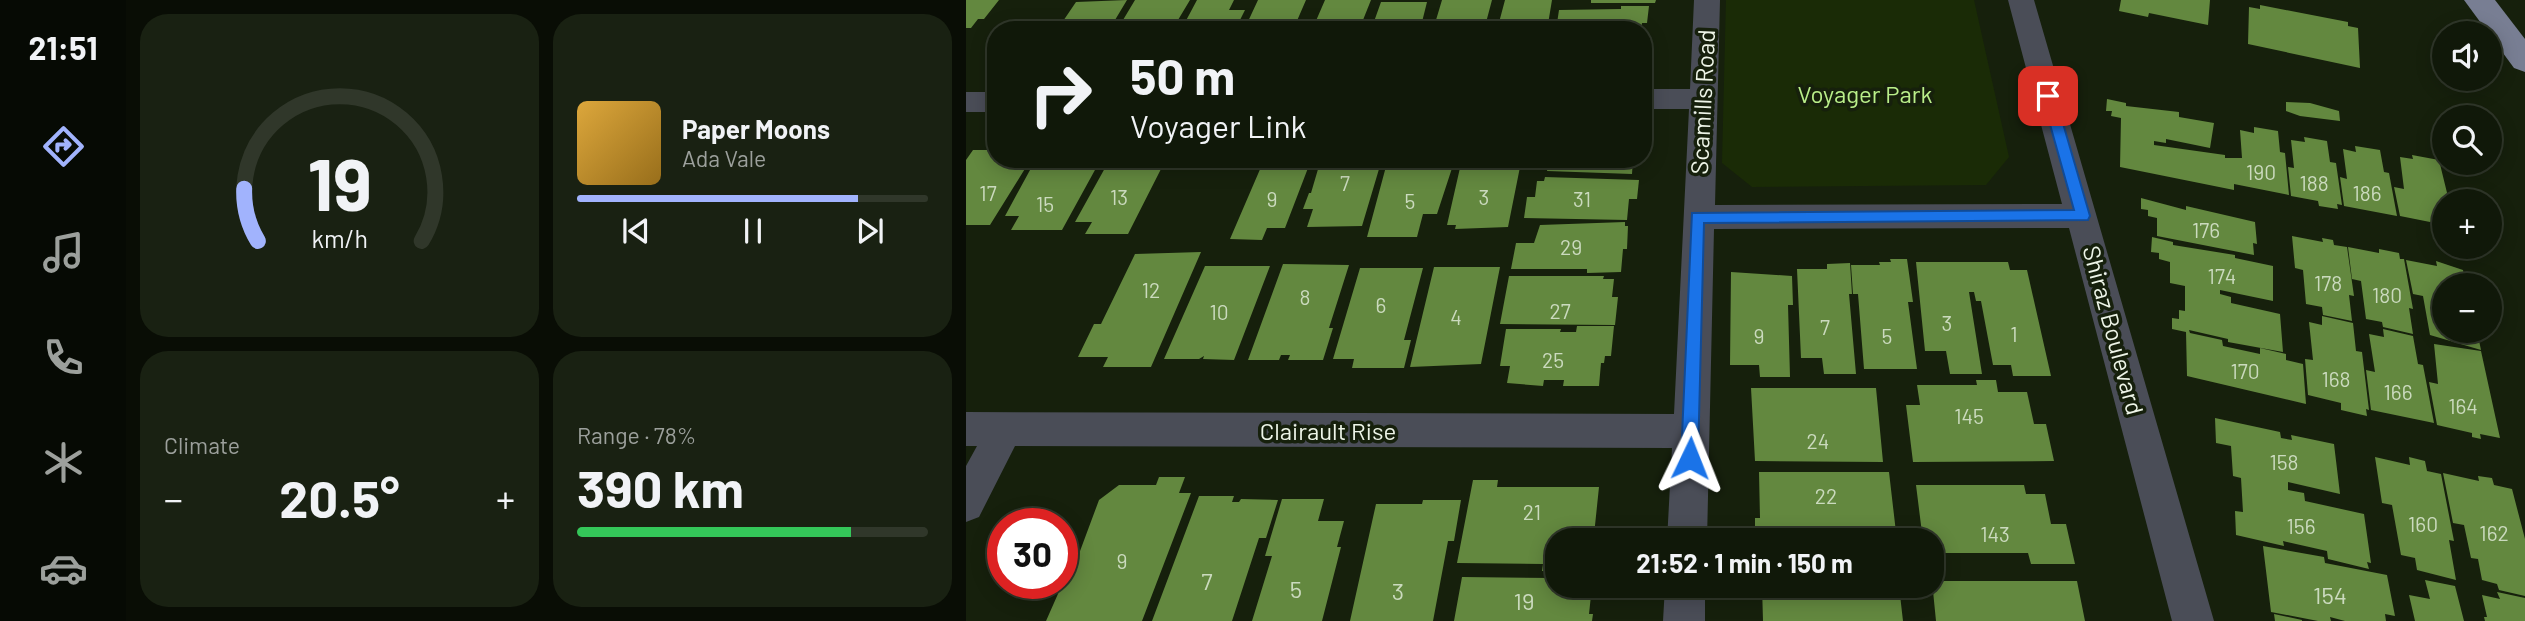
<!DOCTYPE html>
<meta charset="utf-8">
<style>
:root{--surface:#101809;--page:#192112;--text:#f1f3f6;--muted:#9ca09c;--line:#30372a;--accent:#a1b3fd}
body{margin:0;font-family:Barlow,sans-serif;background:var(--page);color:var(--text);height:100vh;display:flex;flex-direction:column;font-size:26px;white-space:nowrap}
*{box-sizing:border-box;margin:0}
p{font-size:23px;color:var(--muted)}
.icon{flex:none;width:38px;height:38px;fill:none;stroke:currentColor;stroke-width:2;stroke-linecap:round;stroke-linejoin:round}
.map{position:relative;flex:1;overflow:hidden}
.side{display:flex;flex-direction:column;gap:14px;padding:14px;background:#090d05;width:840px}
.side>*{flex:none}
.hud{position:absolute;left:21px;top:21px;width:665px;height:147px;border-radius:28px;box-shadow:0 4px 18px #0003,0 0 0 2px var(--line);background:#101809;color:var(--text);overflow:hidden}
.fabs{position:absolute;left:1466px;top:21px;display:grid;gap:14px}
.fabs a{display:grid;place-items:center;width:70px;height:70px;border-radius:50%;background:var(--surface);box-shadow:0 4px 18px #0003,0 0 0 2px var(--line);font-size:35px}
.speed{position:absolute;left:21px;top:508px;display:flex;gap:14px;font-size:35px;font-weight:700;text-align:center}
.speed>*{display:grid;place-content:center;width:91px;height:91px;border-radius:50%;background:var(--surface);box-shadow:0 4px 18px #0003,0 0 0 2px var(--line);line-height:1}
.speed .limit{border:10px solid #d22;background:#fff;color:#111}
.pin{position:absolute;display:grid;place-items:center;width:60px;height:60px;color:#fff;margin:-30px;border-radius:14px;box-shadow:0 4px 10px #0006}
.me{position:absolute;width:77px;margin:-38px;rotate:2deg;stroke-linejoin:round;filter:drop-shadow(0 0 5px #0008)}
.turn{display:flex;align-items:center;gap:24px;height:147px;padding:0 28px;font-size:32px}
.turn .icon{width:91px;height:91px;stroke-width:2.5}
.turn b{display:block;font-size:49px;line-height:60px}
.big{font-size:52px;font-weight:700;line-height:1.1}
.side .widget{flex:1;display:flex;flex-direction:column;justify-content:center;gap:10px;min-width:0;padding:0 24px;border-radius:28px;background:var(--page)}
.side .dial{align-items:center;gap:0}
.dial svg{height:182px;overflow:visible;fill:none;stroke:var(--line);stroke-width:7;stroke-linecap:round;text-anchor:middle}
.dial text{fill:var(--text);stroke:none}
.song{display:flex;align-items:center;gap:21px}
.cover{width:84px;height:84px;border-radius:10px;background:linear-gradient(135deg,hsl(40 70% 55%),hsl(40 70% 35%))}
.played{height:7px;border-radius:4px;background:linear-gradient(90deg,var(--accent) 80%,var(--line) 80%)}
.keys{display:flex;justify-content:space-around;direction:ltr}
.heat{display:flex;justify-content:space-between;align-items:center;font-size:38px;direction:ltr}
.charge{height:10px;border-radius:5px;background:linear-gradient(90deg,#34c759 78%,var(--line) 0)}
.side .tiles{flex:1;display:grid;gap:14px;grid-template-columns:repeat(2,1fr)}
.trip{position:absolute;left:579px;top:528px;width:399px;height:70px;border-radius:28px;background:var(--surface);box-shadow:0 4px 18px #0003,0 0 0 2px var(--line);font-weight:700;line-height:70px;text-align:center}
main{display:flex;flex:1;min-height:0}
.tab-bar{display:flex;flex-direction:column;width:126px;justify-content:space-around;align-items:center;background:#060a04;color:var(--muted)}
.tab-bar .icon{width:49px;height:49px}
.tab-bar .selected{color:var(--accent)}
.tab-bar b{font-size:32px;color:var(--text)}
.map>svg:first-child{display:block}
</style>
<main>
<nav class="tab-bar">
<b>21:51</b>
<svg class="icon selected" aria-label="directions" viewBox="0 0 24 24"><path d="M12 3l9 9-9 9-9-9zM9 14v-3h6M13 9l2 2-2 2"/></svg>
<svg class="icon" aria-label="music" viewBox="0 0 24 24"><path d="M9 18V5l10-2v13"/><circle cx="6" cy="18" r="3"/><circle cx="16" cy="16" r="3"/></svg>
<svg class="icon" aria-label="phone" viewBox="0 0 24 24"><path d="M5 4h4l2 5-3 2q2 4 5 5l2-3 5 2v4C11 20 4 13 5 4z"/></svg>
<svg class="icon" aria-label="climate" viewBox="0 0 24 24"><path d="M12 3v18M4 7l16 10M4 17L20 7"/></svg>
<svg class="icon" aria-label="car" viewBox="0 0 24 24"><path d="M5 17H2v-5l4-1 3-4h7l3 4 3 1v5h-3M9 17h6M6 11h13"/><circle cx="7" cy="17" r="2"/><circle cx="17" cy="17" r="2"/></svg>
</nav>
<section class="side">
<div class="tiles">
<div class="widget dial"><svg viewBox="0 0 100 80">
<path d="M14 69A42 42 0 1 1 86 69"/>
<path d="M14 69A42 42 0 0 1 8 46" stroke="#a1b3fd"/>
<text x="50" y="56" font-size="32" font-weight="700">19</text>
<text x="50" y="72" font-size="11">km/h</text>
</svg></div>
<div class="widget">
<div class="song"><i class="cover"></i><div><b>Paper Moons</b><p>Ada Vale</p></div></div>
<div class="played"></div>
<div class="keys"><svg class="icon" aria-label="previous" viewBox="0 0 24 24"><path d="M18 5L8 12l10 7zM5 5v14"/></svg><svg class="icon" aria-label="pause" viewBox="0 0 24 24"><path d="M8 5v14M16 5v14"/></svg><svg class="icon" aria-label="next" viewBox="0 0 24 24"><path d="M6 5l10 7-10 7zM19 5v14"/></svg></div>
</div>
<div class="widget"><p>Climate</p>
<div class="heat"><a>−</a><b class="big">20.5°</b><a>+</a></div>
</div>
<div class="widget"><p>Range · 78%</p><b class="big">390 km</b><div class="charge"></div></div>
</div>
</section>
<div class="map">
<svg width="1559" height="621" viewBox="0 0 1559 621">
<rect width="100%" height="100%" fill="#16200c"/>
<!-- green -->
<path fill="#1a2b06" d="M760 0H1008L1043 157 1020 185 786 187 756 163Z"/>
<!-- building -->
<path fill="#63883f" d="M0 0H33L18 19H12L5 28H0Z
M161 0 143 30H91L110 2Z
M169 0H224L206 30H151Z
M231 0H268L263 10H279L269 30H215Z
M292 0H340L327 30H278Z
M359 0H405L393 30H346Z
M476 0H526L518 30H467Z
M539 0H586L581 30H531Z
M625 0H690L689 3H625Z
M1155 0H1244L1242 25 1183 13 1182 17 1153 11Z
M415 2H461L454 30H405Z
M1294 5 1382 22V26L1392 28 1394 68 1282 44 1283 7 1294 9Z
M655 6H683L681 23H676L675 30H590L593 10 655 9Z
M1141 99 1160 103V106L1213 112V117L1248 123 1244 148 1200 139V143L1188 141V145L1259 155V158H1276L1274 130 1288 133V127L1312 131 1314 152 1319 153 1323 195 1268 184V190L1154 167 1155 118 1145 116 1146 111H1140Z
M1320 102 1344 103 1373 111 1374 121 1334 116 1320 111Z
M1338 137 1361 141 1364 162 1370 163 1376 205 1371 204 1372 209 1353 206 1352 201 1325 196 1322 167 1328 168 1325 140 1339 142Z
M1389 146 1414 150 1418 172 1423 173 1431 216 1378 206 1374 177 1381 179 1377 149 1390 152Z
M7 150H30V159H65L24 225H0V160Z
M1446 155 1473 160 1483 201H1479V225L1434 216 1428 187 1438 189 1434 157 1447 159Z
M70 159H135L96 230H45L53 216H39Z
M144 159H205L199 169H195L162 234H119L126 222H109Z
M292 159H350L346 168H342L319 228H301L296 240 264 239 295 167H288Z
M355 159H416L396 226 341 227 347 209H337L343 193H345Z
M422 159H489L471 214H457L451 237H401Z
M496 159H560L558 167H554L542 227 489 229 490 225H481Z
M583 159H667L666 174 581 171Z
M579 177 673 180 671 199H663L661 220 558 218 561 197H569L571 181H578Z
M1175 198 1220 210V206L1289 222 1291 244 1287 243 1288 255 1191 236V218L1182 216V210L1175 209Z
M659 222V226H662L661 249H657L655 272 621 273V269H545L550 243H568L574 225Z
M1326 236 1357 242 1356 238 1367 240 1368 245 1381 247 1388 296 1383 295 1386 321 1357 315 1356 307 1340 304 1337 270 1329 268Z
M1186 237 1207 242V245L1269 255V258L1307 266V301L1254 290V294L1265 297V303L1314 314 1317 352 1262 342V339L1223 330 1224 333 1256 340 1257 346 1294 354V348L1320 354V360L1337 364 1340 404 1221 376 1220 332 1206 329V318L1213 319V310L1219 311V286L1204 283V262L1193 259V253L1185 252Z
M1382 247 1413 253V249L1433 253 1434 259H1438L1447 309 1443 308 1447 334 1417 327 1416 322 1400 319 1395 281 1386 279Z
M235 252 185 367H137L142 357H112L128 324H135L169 254Z
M924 259H941L947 302H942L951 369H898L892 294H887L885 265H914L913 262H925Z
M1440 260 1471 266 1470 261 1497 270 1500 285H1479V331H1511L1515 350 1464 335 1457 296 1447 294Z
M950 262H1042L1044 270H1061L1085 376H1047L1045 365H1027L1015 301H1010L1008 292H1003L1016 374H984L980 351H959Z
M884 263 886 294H883L890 374H858L856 358H835L831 269H861V264Z
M317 264 383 265 363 328H367L357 360H322L324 355H315L313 360H282Z
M239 266H304L268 360 237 359 238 356 233 359H198Z
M468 267H534L515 364 444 367Z
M394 268H457L438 340H445L438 368H386L388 359H367Z
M765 272 826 276 827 305H822L824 377H794L793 365H764Z
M543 276H638L637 279H648L646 297H652L649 325 534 324Z
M1356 316 1387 323 1390 351 1396 352 1403 410 1400 409 1401 416 1375 410V403L1342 395 1339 359 1347 360 1343 322 1356 325Z
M611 326H648L645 356H639L638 363H635L633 386H597L598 380H578L577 386 541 383 544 366H534L540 329H595L594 332H610Z
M1417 329 1447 336 1452 364 1457 365 1468 423 1405 410 1400 370 1409 372 1403 334 1418 337Z
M1468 344 1515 351 1534 438 1514 434 1515 439 1506 437V433L1471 425 1463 382 1472 384Z
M1010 380H1030L1032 392H1061L1068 424H1080L1088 461 947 462 940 405H954L951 385H1011Z
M785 388H910L917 462 789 461Z
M1249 418 1314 432 1315 438 1326 440 1325 435 1368 444 1374 494 1322 482V490L1338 493 1339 501 1398 514 1405 563 1401 562 1403 569 1362 559 1361 551 1317 541 1318 546 1270 535 1269 511 1277 512 1275 478 1267 476 1265 446 1250 443Z
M1409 457 1444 465 1443 457 1459 461 1461 471 1475 474 1488 541 1483 540 1490 580 1451 570 1449 558 1435 555 1426 505 1416 503Z
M793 472H923L931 541H789V518H794Z
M1477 473 1513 481 1512 476 1526 478 1528 485 1546 489 1559 539V596L1533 590 1531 584 1516 580 1512 559 1505 558 1498 525 1487 523Z
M193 477H219L213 493H225L176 621H80L99 578H104L133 500 153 485H190Z
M507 480H532L531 487H633L628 535H622L621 541H592V571H576L577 564 491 563Z
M950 485H1058L1060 494H1079L1085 524H1100L1109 564H1065L1062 553H966V541H957Z
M233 496H268L266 502H273L275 499 312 500 300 538H293L266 621H186Z
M316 499H358L352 521H378L371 547H375L356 621H286L306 556H299Z
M457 500H495L488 541H482L467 621H384L410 504H456Z
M1297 546 1358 557 1359 563 1421 575 1429 616 1419 614 1420 621H1379L1364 617 1365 621H1352L1305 612Z
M588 573H592V586H626L623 614H627L626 621H488L496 577 588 578Z
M1459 580 1489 586 1498 621H1449L1443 595 1464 599Z
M966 581H1111L1119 621H970Z
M796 586H933L937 621H797Z
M1531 592 1559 598V621H1519L1518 617H1521L1516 595 1534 599Z
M1308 614 1336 620V621H1309Z"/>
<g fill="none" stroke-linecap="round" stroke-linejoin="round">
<!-- street -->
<path fill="#4a4d57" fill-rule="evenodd" d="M728 0H754L749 205 1096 204 1042 0H1068L1248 621H1206L1103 228 748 229 741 541H701L706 448 49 446 13 517 0 522V466L11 446H0V412L708 414 723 109H677V89H724Z
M0 92H30V112H0Z
M699 586H739V621H697Z"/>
<!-- primary -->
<path fill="#787e93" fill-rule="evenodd" d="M1498 0H1529L1559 39V72L1548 68Z"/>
</g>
<!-- route -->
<path fill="#1a73e8" stroke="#114b97" stroke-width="2" d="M1082 91 1089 96 1124 216 1122 220 738 223 732 458 730 464 724 467 717 464 715 458 726 213 1108 210 1076 96Z"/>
<g text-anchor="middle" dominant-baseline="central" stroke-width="7" stroke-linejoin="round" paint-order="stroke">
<!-- number labels -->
<g font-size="21" fill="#cbdabe">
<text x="1295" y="171">190</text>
<text x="379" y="182">7</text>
<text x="1348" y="182">188</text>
<text x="22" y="192">17</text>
<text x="1401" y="192">186</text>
<text x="153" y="196">13</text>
<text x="518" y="196">3</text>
<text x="306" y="198">9</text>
<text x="616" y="198">31</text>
<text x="444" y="200">5</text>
<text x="79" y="203">15</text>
<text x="1240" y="229">176</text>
<text x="605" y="246">29</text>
<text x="1256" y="275">174</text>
<text x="1362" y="282">178</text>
<text x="185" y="289">12</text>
<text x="1421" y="294">180</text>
<text x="339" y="296">8</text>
<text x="415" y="304">6</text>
<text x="594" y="310">27</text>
<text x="253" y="311">10</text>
<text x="490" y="316">4</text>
<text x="981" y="322">3</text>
<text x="859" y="326">7</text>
<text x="1048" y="333">1</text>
<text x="793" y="335">9</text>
<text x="921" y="335">5</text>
<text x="587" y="359">25</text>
<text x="1279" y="370">170</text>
<text x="1370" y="378">168</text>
<text x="1432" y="391">166</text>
<text x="1497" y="405">164</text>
<text x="1003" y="415">145</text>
<text x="852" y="440">24</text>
<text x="1318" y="461">158</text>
<text x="860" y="495">22</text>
<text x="566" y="511">21</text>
<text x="1457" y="523">160</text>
<text x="1335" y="525">156</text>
<text x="1528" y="532">162</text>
<text x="1029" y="533">143</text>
<text x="156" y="560">9</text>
</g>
<!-- park labels -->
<g font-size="24" fill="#baef8a" stroke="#16200c">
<text x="899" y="93">Voyager Park</text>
</g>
<!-- street labels -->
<g font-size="24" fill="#eef5e8" stroke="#16200c">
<text transform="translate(736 102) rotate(-87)">Scamills Road</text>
<text transform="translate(1148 330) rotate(75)">Shiraz Boulevard</text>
<text x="362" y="430">Clairault Rise</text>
</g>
<!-- near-number labels -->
<g font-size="24" fill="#cbdabe">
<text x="241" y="580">7</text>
<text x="330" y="588">5</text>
<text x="432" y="590">3</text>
<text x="1364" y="594">154</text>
<text x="558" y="600">19</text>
</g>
</g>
</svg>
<div class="fabs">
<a><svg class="icon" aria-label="sound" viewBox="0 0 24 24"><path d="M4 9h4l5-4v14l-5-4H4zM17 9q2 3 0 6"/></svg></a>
<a><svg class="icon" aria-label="search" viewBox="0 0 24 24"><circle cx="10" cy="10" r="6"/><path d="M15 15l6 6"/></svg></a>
<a>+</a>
<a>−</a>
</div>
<div class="speed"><div class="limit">30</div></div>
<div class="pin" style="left:1082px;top:96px;background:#d93025"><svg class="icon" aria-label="arrive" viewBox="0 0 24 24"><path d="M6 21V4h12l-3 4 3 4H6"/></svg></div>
<svg class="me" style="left:724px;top:458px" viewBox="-20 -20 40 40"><path d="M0-17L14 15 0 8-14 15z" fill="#1a73e8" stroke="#fff" stroke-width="4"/></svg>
<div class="trip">21:52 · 1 min · 150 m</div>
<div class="hud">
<div class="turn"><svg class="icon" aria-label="right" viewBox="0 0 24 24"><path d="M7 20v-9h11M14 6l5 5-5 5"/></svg><div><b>50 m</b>Voyager Link</div></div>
</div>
</div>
</main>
